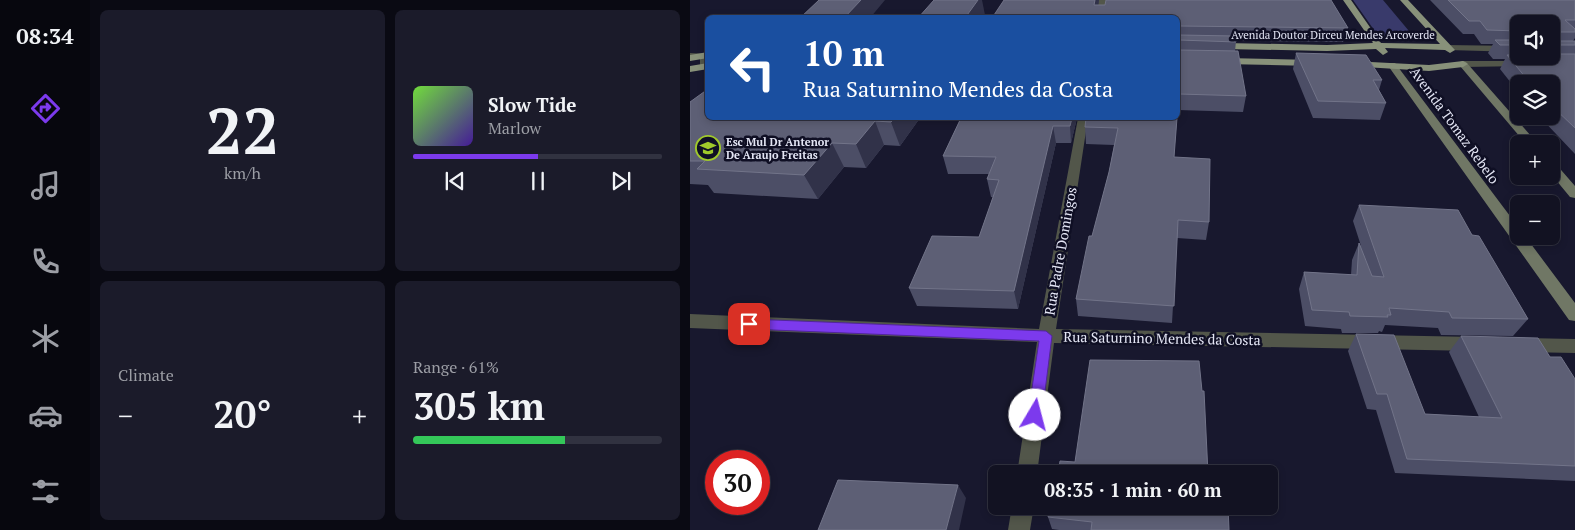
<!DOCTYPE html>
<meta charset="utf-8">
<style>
:root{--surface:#121222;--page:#1b1b2a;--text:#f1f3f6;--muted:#9c9ea5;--line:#313240;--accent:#7c3aed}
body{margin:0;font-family:"PT Serif",serif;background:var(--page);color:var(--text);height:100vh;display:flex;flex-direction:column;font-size:19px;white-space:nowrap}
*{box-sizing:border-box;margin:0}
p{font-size:16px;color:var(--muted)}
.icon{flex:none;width:28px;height:28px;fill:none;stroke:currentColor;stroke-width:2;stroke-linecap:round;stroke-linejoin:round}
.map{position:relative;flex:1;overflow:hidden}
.panel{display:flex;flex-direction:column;gap:10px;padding:10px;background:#0a0a13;width:600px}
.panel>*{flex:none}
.banner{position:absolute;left:15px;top:15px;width:475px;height:105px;border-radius:8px;box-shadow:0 2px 8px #0003,0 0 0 1px var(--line);background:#1a4fa0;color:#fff;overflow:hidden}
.fabs{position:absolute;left:820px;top:15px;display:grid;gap:10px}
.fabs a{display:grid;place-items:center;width:50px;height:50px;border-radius:8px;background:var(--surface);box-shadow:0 2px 8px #0003,0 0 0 1px var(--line);font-size:25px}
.speed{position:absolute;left:15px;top:450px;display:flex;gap:10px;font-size:25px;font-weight:700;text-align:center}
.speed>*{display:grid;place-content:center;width:65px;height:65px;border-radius:50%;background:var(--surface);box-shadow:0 2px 8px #0003,0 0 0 1px var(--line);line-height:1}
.speed .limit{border:8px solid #d22;background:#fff;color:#111}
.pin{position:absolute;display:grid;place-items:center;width:42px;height:42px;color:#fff;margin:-21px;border-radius:10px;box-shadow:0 2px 8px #0006}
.me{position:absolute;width:55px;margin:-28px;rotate:8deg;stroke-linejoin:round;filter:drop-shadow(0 0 4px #0008)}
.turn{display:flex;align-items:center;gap:18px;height:105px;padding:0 15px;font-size:22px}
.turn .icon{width:65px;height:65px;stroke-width:2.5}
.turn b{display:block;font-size:35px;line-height:42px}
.big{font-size:38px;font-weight:800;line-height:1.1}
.panel .widget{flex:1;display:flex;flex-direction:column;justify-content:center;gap:8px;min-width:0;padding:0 18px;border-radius:8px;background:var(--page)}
.panel .dial{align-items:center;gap:0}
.dial b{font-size:65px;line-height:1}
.song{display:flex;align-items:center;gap:15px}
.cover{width:60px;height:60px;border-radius:8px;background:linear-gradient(135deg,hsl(100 70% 55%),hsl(260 70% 35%))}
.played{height:5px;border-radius:2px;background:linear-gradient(90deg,var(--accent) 50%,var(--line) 50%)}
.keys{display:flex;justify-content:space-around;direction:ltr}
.heat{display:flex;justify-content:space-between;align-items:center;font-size:28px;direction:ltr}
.charge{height:8px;border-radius:4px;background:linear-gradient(90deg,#34c759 61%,var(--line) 0)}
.panel .tiles{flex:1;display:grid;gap:10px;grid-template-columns:repeat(2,1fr)}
.trip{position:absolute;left:298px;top:465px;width:290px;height:50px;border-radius:8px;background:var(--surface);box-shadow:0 2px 8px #0003,0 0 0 1px var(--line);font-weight:800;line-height:50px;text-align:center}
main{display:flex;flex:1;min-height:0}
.dock{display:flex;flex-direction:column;width:90px;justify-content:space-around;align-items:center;background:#07070e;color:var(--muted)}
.dock .icon{width:35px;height:35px}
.dock .active{color:var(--accent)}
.dock b{font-size:22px;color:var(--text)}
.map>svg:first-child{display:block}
</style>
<main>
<nav class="dock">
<b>08:34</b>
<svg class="icon active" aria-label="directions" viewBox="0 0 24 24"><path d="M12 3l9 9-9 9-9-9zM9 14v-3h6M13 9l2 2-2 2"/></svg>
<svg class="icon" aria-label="music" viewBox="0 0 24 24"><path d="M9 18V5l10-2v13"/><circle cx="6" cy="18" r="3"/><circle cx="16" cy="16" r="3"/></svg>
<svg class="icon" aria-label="phone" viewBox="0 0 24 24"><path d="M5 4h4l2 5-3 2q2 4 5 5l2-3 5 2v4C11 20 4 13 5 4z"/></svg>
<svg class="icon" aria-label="climate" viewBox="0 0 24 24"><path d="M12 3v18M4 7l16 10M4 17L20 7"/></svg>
<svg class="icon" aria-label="car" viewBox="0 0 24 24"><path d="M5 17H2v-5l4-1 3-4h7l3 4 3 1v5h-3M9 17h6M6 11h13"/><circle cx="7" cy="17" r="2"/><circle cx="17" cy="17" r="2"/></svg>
<svg class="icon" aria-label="filters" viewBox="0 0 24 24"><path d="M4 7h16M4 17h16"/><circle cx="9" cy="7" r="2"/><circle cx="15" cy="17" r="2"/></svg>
</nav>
<section class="panel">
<div class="tiles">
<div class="widget dial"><b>22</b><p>km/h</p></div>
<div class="widget">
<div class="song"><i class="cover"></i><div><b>Slow Tide</b><p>Marlow</p></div></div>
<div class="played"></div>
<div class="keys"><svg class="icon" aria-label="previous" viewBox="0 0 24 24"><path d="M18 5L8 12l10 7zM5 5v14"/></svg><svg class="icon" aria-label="pause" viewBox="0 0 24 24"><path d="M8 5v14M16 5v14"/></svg><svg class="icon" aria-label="next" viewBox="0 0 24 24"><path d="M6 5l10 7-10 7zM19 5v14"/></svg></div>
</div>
<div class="widget"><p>Climate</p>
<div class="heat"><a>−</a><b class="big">20°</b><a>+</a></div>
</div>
<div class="widget"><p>Range · 61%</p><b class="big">305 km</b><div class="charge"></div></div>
</div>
</section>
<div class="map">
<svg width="885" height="530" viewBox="0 0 885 530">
<rect width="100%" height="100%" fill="#18182e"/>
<!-- green -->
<path fill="#393a6b" d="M663 0H693L724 37 703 35 689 37Z"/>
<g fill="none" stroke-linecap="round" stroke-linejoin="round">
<!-- street -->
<path fill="#52564a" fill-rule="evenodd" d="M409 0H417L414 18H406Z
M755 45 829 46V52L758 50 754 47Z
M0 53 18 54 16 69H10V59H0Z
M834 61 837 62V66L773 67 768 64 773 61Z
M388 118H398L366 329 786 337 792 339 795 344 792 349 786 351 364 343 347 474H327L347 342 0 328V314L349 329Z
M834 338 885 339V353L834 352 828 350 825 345 828 340Z
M322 506H344L340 530H318Z"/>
<!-- secondary -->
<path fill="#707765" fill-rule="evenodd" d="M773 61 776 62 848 144H836L770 66V62Z
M699 63H705L829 228V236H835L885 303V321L879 320 699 67Z
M861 162 865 163 885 186V198L880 197 861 174Z"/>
<!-- primary -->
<path fill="#88917a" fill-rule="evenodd" d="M653 0H661L691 43 750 44 710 0H718L765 50 760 53 755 50 695 48 698 52 693 55 686 49 637 51 488 48V42L637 45 683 43Z
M18 52V58L0 61V55Z
M488 57 623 60 628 63 623 66 488 63Z
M661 61 739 65 773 61 778 64 773 67 739 71 658 66V62Z
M18 63V69L0 72V66Z"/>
</g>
<!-- wall -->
<path fill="#4c4e66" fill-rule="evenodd" d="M314 0H409L408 5 658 28 653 42 546 41 545 51 556 96 553 112 488 110Z
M740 0H885V38L883 41H885V154L849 116H861V84H829V93L810 69 815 59H803L798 53 803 44H791L784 34H773ZM829 24H861V56H829Z
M606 53 692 80 689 90 696 103 690 120 623 118 603 69Z
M0 102 18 118H230L210 146 194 145 176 168 154 167 128 199 24 193 18 185 0 184Z
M271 118H387L381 143H366L328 309 227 306 219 288 289 237 303 197H301L297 179 299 174H258L253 156Z
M487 118 484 157 519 222 516 240 487 238 482 323 388 316 386 299 419 172 424 145 396 144 395 127Z
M669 205 782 235 838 319 823 336 751 335 748 328 695 325 692 332 689 331 688 333H652L651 329 615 326 609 289 614 272 661 275 662 260 669 243 671 246 663 221Z
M666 334 735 414 789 417 759 352 771 336 860 357 885 379V481L705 473 686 410 677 409 658 351Z
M358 517 539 530H369L362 529Z"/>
<!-- shaded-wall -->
<path fill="#313249" d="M171 0H195L180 18H154Z
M288 0H292L295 15 294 18H275Z
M405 0H409L405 18 404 5Z
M205 118H230L210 146 201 122Z
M382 118H387L381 143 380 126Z
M185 121 194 145 176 168 166 144Z
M363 126 366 143 328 309 324 291Z
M142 143 154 167 128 199 114 175Z
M268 485 276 498 269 530H256Z"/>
<!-- building -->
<path fill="#5d5f75" stroke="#727489" d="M129 0H171L154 18H110Z
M244 0H288L275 18H228Z
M314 0H405L404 5H415L416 0H641L658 28 488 26 489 35 545 36 546 42 489 40 488 46V18H302Z
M758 0H885V20H875L885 29V32H867L868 41H885V45H861V24H829V31L797 30 790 21H779Z
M805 40H829V45H810Z
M488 48 489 50 548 51 556 96 489 94 488 110Z
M606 53 676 55 692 80H683L696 103 628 101Z
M861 54H885V128L861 105V84H841L817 55H829V56H861Z
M18 89V118H205L201 122 185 121 166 144 142 143 114 175 7 169 15 161H0V102Z
M271 118H382L380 126H363L324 291 219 288 242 236 289 237 309 180 297 179 306 157 253 156Z
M396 118H487L484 157 520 159 519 222 488 220 484 306 386 299 399 236H402L419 172 428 128 395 127Z
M669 205 768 210 782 235 789 236 838 319 762 318 759 312 699 308 701 315H697L698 317 660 316 659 312 622 310 614 272 667 275 669 243 682 276 694 277Z
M666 334 704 335 735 414 812 418 771 336 848 338 860 357H871L885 379V466L717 459 697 394H687Z
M400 360 509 361 512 391H514L518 474H368L370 461 385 462Z
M148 480 268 485 256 530H128Z
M361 506H538L539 530H401L402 522 358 517Z"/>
<!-- route -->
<path fill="#7c3aed" stroke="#51269a" d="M59 319 356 331 362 336 352 415 350 419 345 421 340 419 338 415 349 341 59 329 53 324Z"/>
<!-- icons -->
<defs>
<symbol id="school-ring" viewBox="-11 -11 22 22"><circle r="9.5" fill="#0f0f24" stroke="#a0c92b" stroke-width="1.5"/><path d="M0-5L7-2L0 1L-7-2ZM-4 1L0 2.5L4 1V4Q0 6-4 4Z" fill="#a0c92b"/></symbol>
</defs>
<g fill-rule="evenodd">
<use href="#school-ring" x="4" y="134" width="28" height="28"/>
</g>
<g text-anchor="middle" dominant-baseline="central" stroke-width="5" stroke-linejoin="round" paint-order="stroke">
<!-- far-street labels -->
<g font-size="11" fill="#e4e6f5" stroke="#0f0f24">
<text x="643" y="35">Avenida Doutor Dirceu Mendes Arcoverde</text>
</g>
<!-- far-poi labels -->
<g font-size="11" font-weight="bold" fill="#e4e6f5" stroke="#0f0f24" text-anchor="start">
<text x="36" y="142">Esc Mul Dr Antenor<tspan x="36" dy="13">De Araujo Freitas</tspan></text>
</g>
<!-- street labels -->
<g font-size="14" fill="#e4e6f5" stroke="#0f0f24">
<text transform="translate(765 125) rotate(54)">Avenida Tomaz Rebelo</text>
<text transform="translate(370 251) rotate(-80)">Rua Padre Domingos</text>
<text transform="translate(472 338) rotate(1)">Rua Saturnino Mendes da Costa</text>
</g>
</g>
</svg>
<div class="fabs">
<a><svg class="icon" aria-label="sound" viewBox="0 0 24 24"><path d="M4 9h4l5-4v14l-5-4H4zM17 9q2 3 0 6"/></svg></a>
<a><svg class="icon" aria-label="layers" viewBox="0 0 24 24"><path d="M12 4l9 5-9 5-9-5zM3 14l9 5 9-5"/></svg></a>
<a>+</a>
<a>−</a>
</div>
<div class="speed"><div class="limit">30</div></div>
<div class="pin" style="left:59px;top:324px;background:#d93025"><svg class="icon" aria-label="arrive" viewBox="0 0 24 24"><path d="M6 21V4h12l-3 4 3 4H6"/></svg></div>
<svg class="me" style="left:345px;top:415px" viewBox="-20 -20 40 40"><circle r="19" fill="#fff"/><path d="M0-13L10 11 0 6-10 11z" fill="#7c3aed"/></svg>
<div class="trip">08:35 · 1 min · 60 m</div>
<div class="banner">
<div class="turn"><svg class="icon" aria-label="left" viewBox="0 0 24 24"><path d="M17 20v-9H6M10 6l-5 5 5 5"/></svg><div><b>10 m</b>Rua Saturnino Mendes da Costa</div></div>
</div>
</div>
</main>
